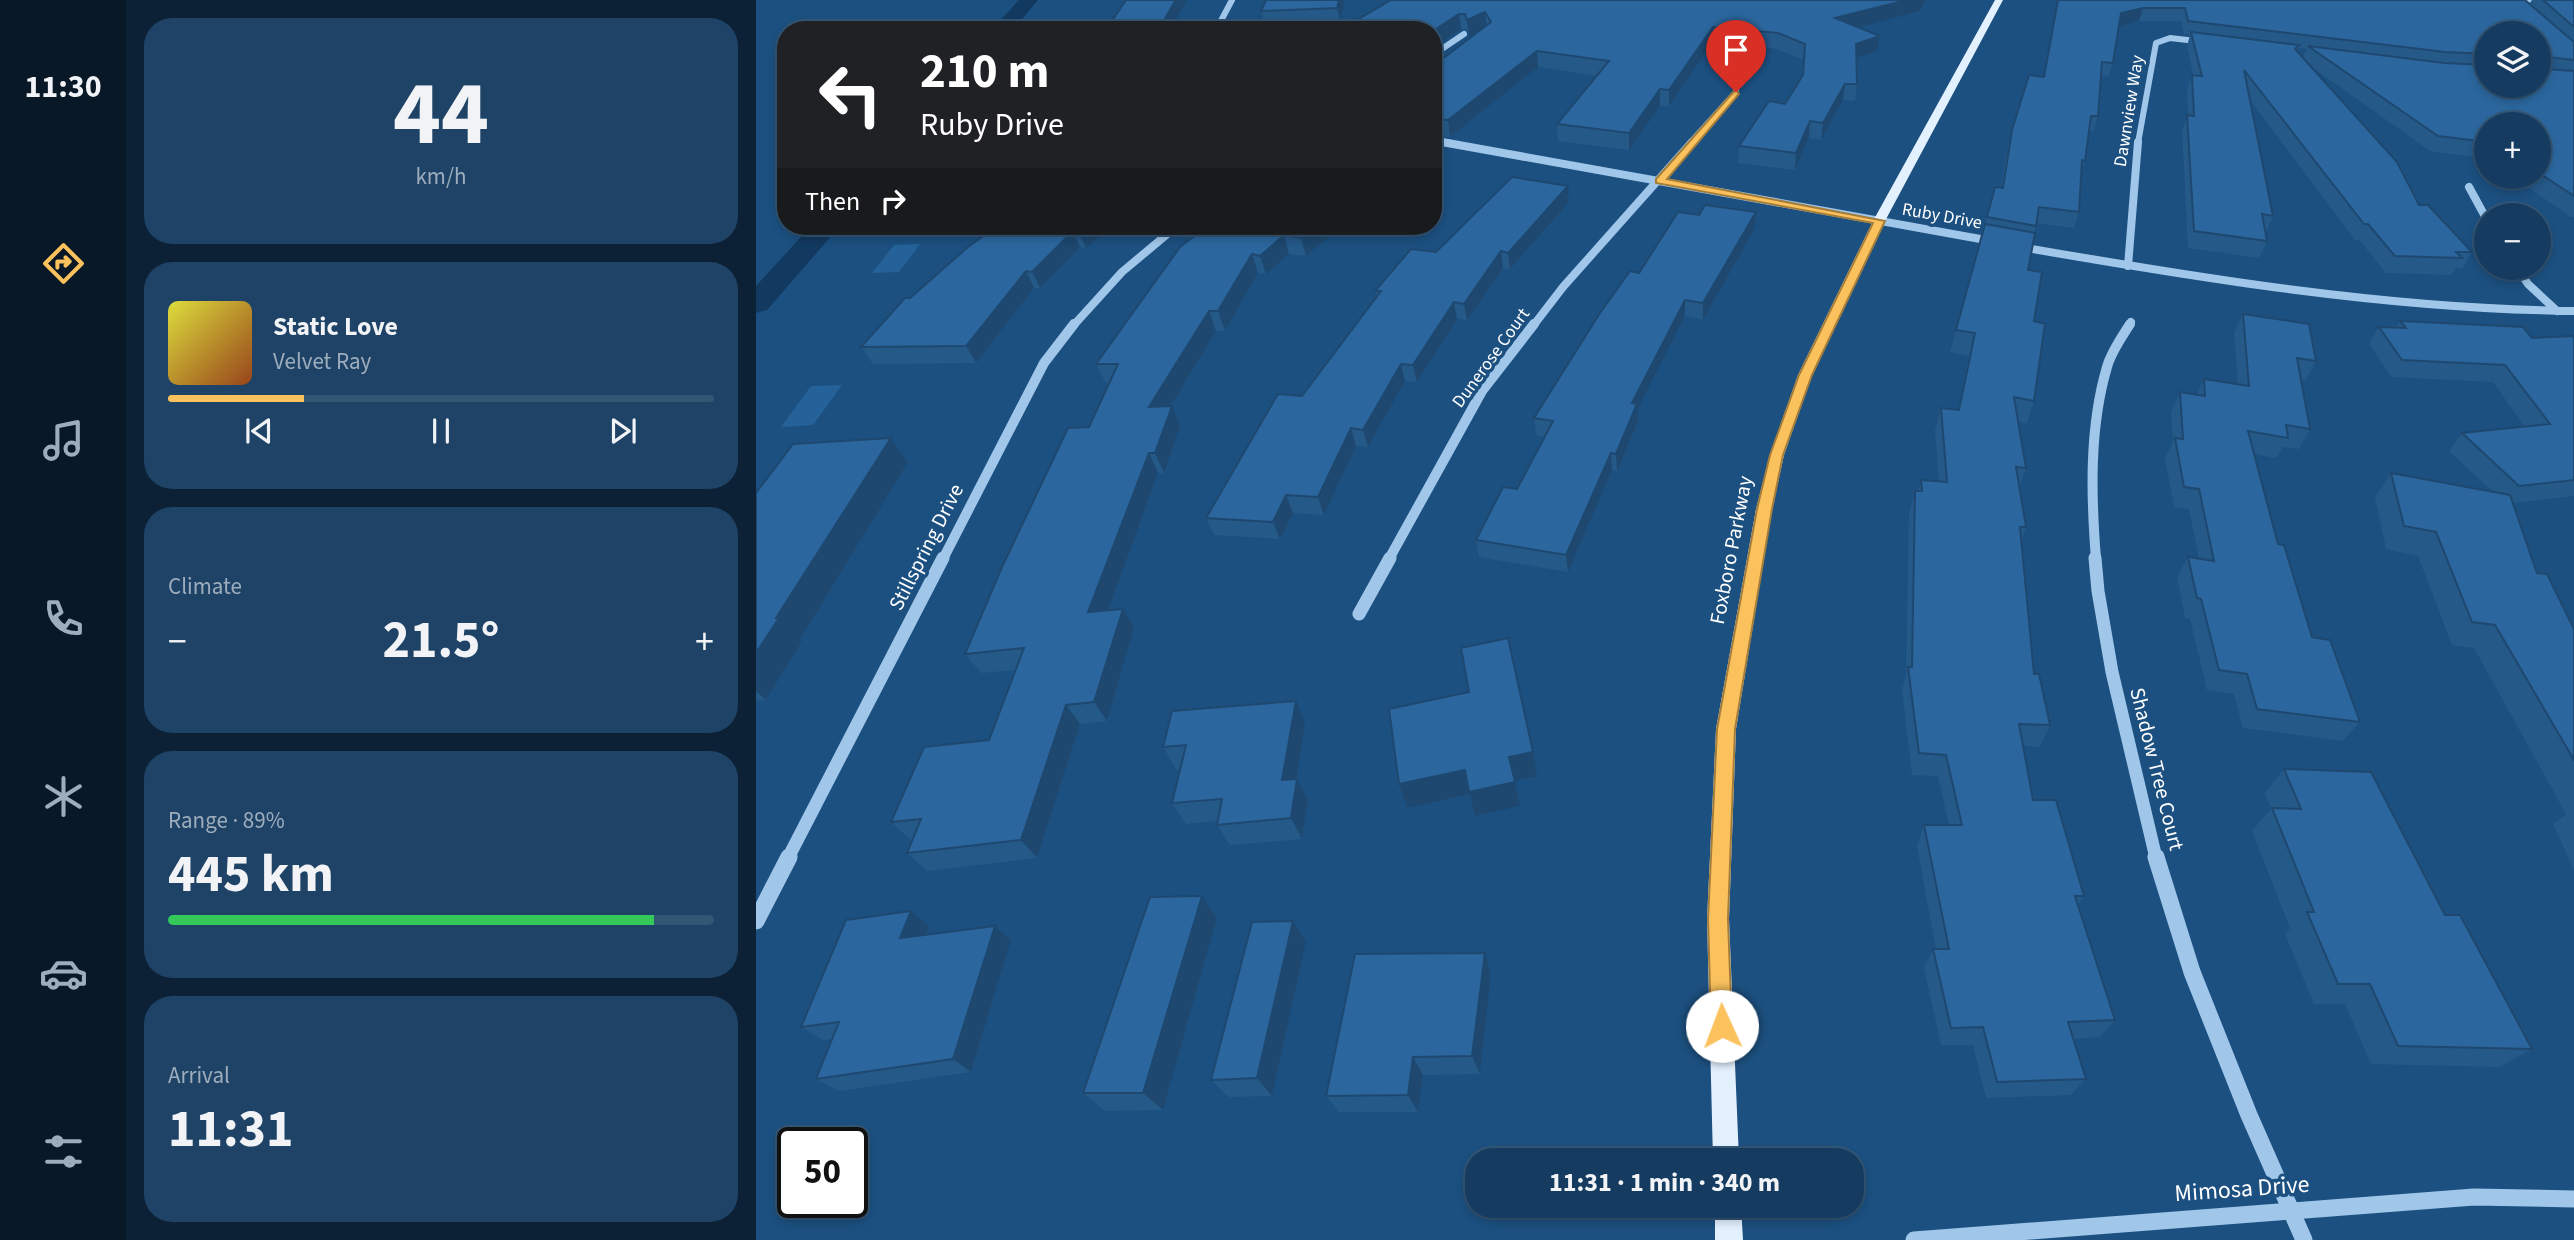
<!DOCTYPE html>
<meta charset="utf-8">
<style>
:root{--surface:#153c60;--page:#1e4366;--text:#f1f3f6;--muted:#9dadbd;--line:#345675;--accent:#fac15d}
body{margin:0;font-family:"Source Sans 3",sans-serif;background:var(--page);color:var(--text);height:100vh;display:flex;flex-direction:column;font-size:26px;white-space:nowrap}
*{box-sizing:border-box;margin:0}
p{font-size:23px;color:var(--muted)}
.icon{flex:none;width:38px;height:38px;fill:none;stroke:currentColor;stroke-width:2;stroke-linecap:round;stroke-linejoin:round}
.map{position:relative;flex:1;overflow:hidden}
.panel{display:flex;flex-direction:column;gap:18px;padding:18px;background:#0c2135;width:630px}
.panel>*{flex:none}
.banner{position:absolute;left:21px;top:21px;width:665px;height:214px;border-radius:28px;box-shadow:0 4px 10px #0003,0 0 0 2px var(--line);background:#202124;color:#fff;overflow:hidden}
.buttons{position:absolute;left:1718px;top:21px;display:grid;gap:14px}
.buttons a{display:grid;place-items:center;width:77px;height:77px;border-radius:50%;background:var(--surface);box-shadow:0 4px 10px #0003,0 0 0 2px var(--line);font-size:35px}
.speed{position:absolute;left:21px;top:1127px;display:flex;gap:14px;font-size:35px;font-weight:700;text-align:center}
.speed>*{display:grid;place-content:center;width:91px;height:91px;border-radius:50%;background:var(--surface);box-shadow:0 4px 10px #0003,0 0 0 2px var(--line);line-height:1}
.speed .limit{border:4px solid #111;border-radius:10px;background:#fff;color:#111}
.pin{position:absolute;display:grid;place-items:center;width:60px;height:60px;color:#fff;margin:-72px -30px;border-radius:50% 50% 50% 0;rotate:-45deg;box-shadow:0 0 7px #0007}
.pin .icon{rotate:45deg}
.me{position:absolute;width:77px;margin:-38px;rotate:358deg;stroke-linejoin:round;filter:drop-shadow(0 0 5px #0008)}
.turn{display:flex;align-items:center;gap:24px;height:147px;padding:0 28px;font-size:32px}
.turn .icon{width:91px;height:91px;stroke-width:2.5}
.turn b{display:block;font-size:49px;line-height:60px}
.then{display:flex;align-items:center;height:66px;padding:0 28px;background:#0003;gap:14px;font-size:26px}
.big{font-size:52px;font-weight:700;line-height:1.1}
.panel .widget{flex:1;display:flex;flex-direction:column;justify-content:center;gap:10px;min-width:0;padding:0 24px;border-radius:28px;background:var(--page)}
.panel .dial{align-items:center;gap:0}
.dial b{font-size:91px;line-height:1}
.song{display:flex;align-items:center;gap:21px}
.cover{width:84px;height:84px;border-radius:10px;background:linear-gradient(135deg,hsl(60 70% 55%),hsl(20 70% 35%))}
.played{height:7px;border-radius:4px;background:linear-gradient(90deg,var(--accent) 25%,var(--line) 25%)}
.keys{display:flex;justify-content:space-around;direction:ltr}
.heat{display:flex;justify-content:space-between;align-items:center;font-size:38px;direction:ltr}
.charge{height:10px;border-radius:5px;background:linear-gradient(90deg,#34c759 89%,var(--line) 0)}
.trip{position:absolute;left:709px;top:1148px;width:399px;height:70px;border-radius:28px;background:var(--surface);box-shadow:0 4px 10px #0003,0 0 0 2px var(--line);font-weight:700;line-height:70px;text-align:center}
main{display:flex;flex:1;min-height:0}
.menu{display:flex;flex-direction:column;width:126px;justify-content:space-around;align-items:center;background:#081826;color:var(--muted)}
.menu .icon{width:49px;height:49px}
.menu .selected{color:var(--accent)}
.menu b{font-size:32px;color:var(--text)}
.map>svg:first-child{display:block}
</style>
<main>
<nav class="menu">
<b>11:30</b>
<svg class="icon selected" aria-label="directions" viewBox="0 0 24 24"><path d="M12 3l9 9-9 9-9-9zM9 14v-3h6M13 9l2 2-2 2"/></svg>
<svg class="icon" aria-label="music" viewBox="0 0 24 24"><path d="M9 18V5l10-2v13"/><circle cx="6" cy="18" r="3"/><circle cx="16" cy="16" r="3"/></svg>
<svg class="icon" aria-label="phone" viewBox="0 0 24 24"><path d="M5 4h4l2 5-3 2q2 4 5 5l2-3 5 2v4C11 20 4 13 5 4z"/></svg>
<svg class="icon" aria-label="climate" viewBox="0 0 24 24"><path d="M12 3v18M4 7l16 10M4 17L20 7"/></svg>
<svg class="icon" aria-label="car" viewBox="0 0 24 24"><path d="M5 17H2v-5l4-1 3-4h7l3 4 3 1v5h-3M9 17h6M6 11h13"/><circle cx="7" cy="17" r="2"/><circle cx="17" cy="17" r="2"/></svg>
<svg class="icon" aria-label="filters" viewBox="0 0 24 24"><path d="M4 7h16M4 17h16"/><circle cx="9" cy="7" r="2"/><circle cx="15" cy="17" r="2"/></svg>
</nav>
<section class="panel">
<div class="widget dial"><b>44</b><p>km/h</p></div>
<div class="widget">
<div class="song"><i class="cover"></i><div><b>Static Love</b><p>Velvet Ray</p></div></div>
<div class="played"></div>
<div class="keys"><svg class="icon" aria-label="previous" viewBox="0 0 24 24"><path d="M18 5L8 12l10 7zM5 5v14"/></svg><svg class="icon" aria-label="pause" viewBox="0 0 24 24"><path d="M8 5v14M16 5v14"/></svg><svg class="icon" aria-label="next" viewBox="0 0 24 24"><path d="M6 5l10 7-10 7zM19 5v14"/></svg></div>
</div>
<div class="widget"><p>Climate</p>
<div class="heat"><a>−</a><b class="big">21.5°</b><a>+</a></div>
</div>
<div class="widget"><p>Range · 89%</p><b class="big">445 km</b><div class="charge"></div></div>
<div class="widget"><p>Arrival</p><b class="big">11:31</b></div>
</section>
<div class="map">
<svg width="1818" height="1240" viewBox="0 0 1818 1240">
<rect width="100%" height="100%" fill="#1c5080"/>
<!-- green -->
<path fill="#256299" d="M164 244 143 272 116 273 138 245Z
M86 385 57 425 25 427 55 386Z"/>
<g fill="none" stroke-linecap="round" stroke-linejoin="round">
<!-- canal -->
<path fill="#12395f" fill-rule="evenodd" d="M263 0H282L257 30H236Z
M55 226H84L11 310 0 313V286Z"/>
<!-- minor-far4 -->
<path stroke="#a0c7ea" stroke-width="6" d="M1761 0 1818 4
M460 30 476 0
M677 55 708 34
M677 140 696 143
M934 143 980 92 979 72
M1382 143 1400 43 1414 38 1449 42"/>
<!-- minor-far3 -->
<path stroke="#a0c7ea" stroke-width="8" d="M686 142 1241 242
M1713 187 1731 220
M1259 246C1443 278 1631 309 1818 311
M1372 266 1382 142
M1761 268 1772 284 1801 311
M317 326 366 272 421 226
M777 326 807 287 936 142
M1373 326 1375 322"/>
<!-- minor-far2 -->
<path stroke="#a0c7ea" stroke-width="10" d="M187 559 288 363 318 324
M633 559 726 391 778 324
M1340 559C1335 496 1333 428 1351 367 1355 352 1366 337 1374 324"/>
<!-- minor-far1 -->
<path stroke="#a0c7ea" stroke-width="13" d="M1339 558 1342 591 1356 672 1400 858
M603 614 634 558
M32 858 187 558"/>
<!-- minor -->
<path stroke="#a0c7ea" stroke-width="17" d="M1400 857 1436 972 1493 1115 1548 1240
M0 921 33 857
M1158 1240 1718 1197 1818 1199"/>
<!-- major -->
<path fill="#e3f0fe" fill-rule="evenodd" d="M1239 0H1247L1129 221 1056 375 1028 455 1016 509 980 729 973 919 983 1160H957L951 919 960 729 1000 509 1014 455 1042 375 1117 221Z
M959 1206H985L987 1240H959Z"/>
</g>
<!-- wall -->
<path fill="#255988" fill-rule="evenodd" d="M510 0H589L584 21 509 25 505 11Z
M635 0H1169L1164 11 1102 27 1121 51 1100 58 1101 84 1099 101 1087 100 1065 140 1053 138 1039 170 982 163 983 146 1029 104 1046 77 1047 60 1021 49 957 42 913 106H904L873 150 802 141 801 124 842 76 782 67 694 137 680 136 682 147 677 150V66L722 32 713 36 711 29H705Z
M1302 0 1773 4 1776 0H1818V217H1815L1757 177H1783V124H1731V159L1674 151 1553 65 1663 205 1716 252 1706 269 1700 268 1696 275 1630 273 1604 241 1599 240 1494 100 1517 216 1510 232 1509 231 1511 241 1503 258 1432 248 1426 130 1432 115 1431 89 1436 75H1437L1431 46 1434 35 1428 34 1425 21H1383L1363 26 1357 63 1352 77 1345 76 1342 116 1337 131H1333L1329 161 1325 174 1323 212 1318 228 1280 223 1272 270 1278 321V401L1271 423 1262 422 1270 468 1263 487 1270 527 1266 540 1278 674 1294 725 1284 747 1267 746 1277 800 1328 896 1322 905 1359 1020 1344 1037 1317 1039 1330 1079 1315 1095 1230 1098 1217 1045H1185L1168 968 1177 949H1180L1161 846 1168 825H1193L1182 776 1156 775 1146 690 1150 675 1153 514 1159 491H1162L1165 480 1183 481 1179 431 1185 408 1202 410 1213 356 1194 352 1239 187 1245 188 1252 145 1256 130 1287 77ZM1731 33 1783 86H1731ZM1542 48 1551 49 1547 58 1541 51Z
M812 186 813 202 754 269 747 268 711 320 701 319 661 382 649 381 612 447 600 446 568 515 537 513 524 539 458 535 450 518 546 396 621 296 619 291 680 252Z
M1000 212 999 228 947 320 929 316 882 409V421L861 471 856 470 812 572 723 557 720 540 761 489 788 437 780 435 778 418 883 273 943 215Z
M241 226H357L330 248 324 247 284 288H278L220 363 117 364 105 347Z
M587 226 550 256 533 254 510 274 502 273 469 331H460L415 406 424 426 408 473H402L353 610 378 628 351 721 324 724 281 858 171 871 151 853 156 840H155L135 822 233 740 260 670 225 673 209 654 333 427 353 383H350L340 364 456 229Z
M1487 314 1560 361 1549 381 1545 380 1554 429 1543 449 1527 447 1520 458 1498 454 1522 544 1556 637 1604 722 1587 741 1487 728 1478 694 1451 690 1434 619 1429 618 1421 577 1432 557 1443 559 1433 509 1418 507 1409 458 1417 442 1415 412 1424 392 1441 394 1448 379 1482 384 1478 333Z
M1644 321 1776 338 1818 336V496L1757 503 1781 573 1818 629V870L1797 824 1810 814 1718 648 1696 645 1662 556 1630 549 1619 497 1635 473 1737 492 1693 451 1706 433 1769 427 1737 382 1635 377 1613 344 1623 327H1640Z
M135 438 152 462 44 640 46 641 10 700 0 701V493Z
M549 723 540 779H541L552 800 546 839 474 845 461 825V821L430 824 416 803 424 769H420L407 747Z
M1528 769 1689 915 1776 1049 1744 1067 1615 1064 1589 1004H1558L1529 934 1534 928 1496 831 1515 809 1509 793Z
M446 896 461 918 407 1110 349 1111 327 1093Z
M173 926 169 935 239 926 255 940 215 1072 83 1091 60 1079 76 1039 67 1040 45 1027Z
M550 942 516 1096 473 1097 455 1080Z
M729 953 735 974 724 1074 667 1075 662 1112H583L570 1096Z"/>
<!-- shaded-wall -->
<path fill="#1e486f" d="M420 0H431L414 30H406L408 20Z
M583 0H589L584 21 581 8Z
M1151 0H1169L1164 11 1078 34 1079 18Z
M1387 8 1383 21 1361 27 1365 13Z
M729 12 731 28 713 36 711 20Z
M703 14 705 29 677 48V31Z
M957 27V42L913 106V90Z
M1124 36 1121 51 1098 59 1100 44Z
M781 51 782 67 694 137 692 120Z
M1089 84 1087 100 1065 140 1067 123Z
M904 89V106L873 150V133Z
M1054 121 1053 138 1039 170 1040 153Z
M679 130 682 147 677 150V131Z
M812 186 813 202 754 269 752 253Z
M1000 212 999 228 947 320V303Z
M330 226H357L330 248 322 232Z
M559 226H587L550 256 545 238Z
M317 231 324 247 284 288 276 272Z
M528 235 533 254 510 274 504 256Z
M745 251 747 268 711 320 708 304Z
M496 254 502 273 469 331 462 311Z
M270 271 278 288 220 363 210 346Z
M929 300V316L882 409V421L861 471 860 454 876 403Z
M698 302 701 319 661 382 657 365Z
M453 311 460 331 402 427 393 407Z
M645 364 649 381 612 447 607 430Z
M416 406 424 426 408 473 399 453Z
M595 428 600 446 568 515 562 497Z
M135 438 152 462 44 640 46 641 10 700 0 691V653L20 618Z
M393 453 402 473 345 631 332 612Z
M855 453 856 470 812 572 810 555Z
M530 495 537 513 524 539 517 522Z
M367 609 378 628 351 721 338 702Z
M540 701 549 723 537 801 526 780Z
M310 705 324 724 281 858 265 840Z
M777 752 781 776 758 781 753 757Z
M709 770 759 782 764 806 719 816 714 794 651 808 643 784Z
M541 779 552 800 546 839 535 818Z
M446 896 461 918 407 1110 387 1093Z
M155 911 173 926 163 953 144 938Z
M537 921 550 942 516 1096 501 1078Z
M239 926 255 940 215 1072 197 1059Z
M729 953 735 974 724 1074 716 1056Z
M657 1057 667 1075 662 1112 652 1095Z"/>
<!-- building -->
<path fill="#2b679e" stroke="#1e486f" stroke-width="2" d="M370 0H420L408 20 406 30H350Z
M510 0H583L581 8 505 11Z
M635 0H1151L1079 18 1124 36 1100 44 1101 84H1089L1067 123 1054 121 1040 153 983 146 1013 101 1029 104 1047 75 1049 44 1022 33 957 27 913 90 904 89 873 133 801 124 853 61 781 51 692 120 677 119V66L735 22 729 12 711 20 709 14H703L677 31V30H584Z
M1302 0H1769L1818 42V60L1792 57 1786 62 1790 69 1818 71V196L1783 173V124H1731V142L1682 136 1552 46 1688 63 1731 65V86H1783V33H1731V54L1689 52 1432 21 1429 8H1387L1365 13 1357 63 1346 62 1342 116H1335L1329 161 1326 160 1323 212 1283 207 1280 226 1231 217 1239 187 1247 188 1256 130 1273 75 1288 77Z
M1787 0H1818V27Z
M1435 32 1543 45 1539 49 1641 162 1663 205H1672L1716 252H1700L1706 258 1639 256 1612 224H1608L1488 70 1517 216 1506 214 1511 241 1438 231 1431 115 1438 116 1436 75 1446 76Z
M756 177 812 186 752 253 745 251 708 304 698 302 657 365 645 364 607 430 595 428 562 497 530 495 517 522 450 518 522 394 546 396 625 291H619L655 249 680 252Z
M949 205 1000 212 947 303 929 300 876 403 881 404 860 454 855 453 810 555 720 540 747 487 761 489 797 421 778 418 844 313 874 271 883 273 922 212 943 215Z
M1229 224 1279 233 1272 270 1286 272 1278 321 1289 324 1278 401 1258 397 1270 468 1260 467 1270 527H1264L1278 674H1283L1294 725 1263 724 1277 800H1300L1328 896H1319L1359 1020 1312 1022 1330 1079 1241 1082 1227 1027 1195 1028 1177 949H1193L1168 825H1206L1190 755 1163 753 1152 667H1156L1159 491H1166L1165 480 1191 482 1185 408 1203 410 1219 333 1200 330Z
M241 226H330L322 232 317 231 276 272 270 271 210 346 105 347 149 298H154L212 247Z
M460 226H559L545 238 528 235 504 256 496 254 462 311H453L393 407 416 406 399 453H393L332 612 367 609 338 702 310 705 265 840 151 853 165 819 135 822 168 747 233 740 268 648 209 654 246 567 312 428 333 427 362 364H340L424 247 449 228 456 229Z
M1487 314 1553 324 1560 361 1541 358 1554 429 1530 425 1532 438 1492 431 1522 544 1528 545 1556 637 1574 640 1604 722 1501 709 1491 674 1463 670 1445 599 1441 598 1432 557 1458 561 1443 489 1428 487 1419 438 1427 439 1424 392 1449 396 1448 379 1493 386Z
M1644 321 1767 327 1776 338 1818 336V480L1763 486 1706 433 1794 424 1749 365 1646 360 1623 327 1650 328Z
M135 438 20 618H23L0 653V493L37 444Z
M1635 473 1754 495 1781 573 1791 574 1818 629V760L1739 625 1716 622 1680 532 1648 526Z
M752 638 777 752 753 757 759 782 713 792 709 770 643 784 633 709 713 692 705 648Z
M540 701 526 780 541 779 535 818 461 825 466 799 416 803 430 745 407 747 416 711Z
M1528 769 1615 772 1689 915H1704L1776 1049 1642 1046 1614 984H1582L1551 912H1558L1516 808 1545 809Z
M446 896 387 1093H327L394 897Z
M155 911 144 938 239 926 197 1059 60 1079 83 1022 45 1027 90 920Z
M537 921 501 1078 455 1080 496 922Z
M729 953 716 1056 657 1057 652 1095 570 1096 599 954Z"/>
<!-- route -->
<path fill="#fac15d" stroke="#a27d3c" stroke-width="2" d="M980 89 983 94 911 179 1129 221 1056 375 1027 455 1016 509 979 729 972 919 976 1026 973 1034 966 1037 958 1034 955 1026 952 919 961 729 1001 509 1014 455 1043 375 1117 223 900 183V179Z"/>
<g text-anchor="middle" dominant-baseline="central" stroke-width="7" stroke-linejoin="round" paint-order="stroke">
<!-- far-street labels -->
<g font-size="18" fill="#fff" stroke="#1c5080">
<text transform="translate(1373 111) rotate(-81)">Dawnview Way</text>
<text transform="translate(1186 216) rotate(10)">Ruby Drive</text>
<text transform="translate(735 358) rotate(-54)">Dunerose Court</text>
</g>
<!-- street labels -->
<g font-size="21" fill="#fff" stroke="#1c5080">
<text transform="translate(170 547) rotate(-63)">Stillspring Drive</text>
<text transform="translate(975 550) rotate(-79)">Foxboro Parkway</text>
<text transform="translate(1401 769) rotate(76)">Shadow Tree Court</text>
</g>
<!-- near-street labels -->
<g font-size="24" fill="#fff" stroke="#1c5080">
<text transform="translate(1486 1189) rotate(-4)">Mimosa Drive</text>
</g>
</g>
</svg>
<div class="buttons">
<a><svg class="icon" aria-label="layers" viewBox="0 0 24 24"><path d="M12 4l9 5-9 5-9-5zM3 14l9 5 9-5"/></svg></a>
<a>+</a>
<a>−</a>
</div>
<div class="speed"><div class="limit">50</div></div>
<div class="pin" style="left:980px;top:92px;background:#d93025"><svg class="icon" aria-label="arrive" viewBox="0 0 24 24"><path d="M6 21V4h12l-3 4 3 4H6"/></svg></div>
<svg class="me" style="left:966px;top:1026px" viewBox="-20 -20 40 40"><circle r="19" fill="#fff"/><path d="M0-13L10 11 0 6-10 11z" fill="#fac15d"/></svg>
<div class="trip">11:31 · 1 min · 340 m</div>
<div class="banner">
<div class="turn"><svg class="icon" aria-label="left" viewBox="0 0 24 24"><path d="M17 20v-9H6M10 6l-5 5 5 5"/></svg><div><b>210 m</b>Ruby Drive</div></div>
<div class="then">Then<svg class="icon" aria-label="right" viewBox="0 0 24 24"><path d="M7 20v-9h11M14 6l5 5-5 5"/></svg></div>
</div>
</div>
</main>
